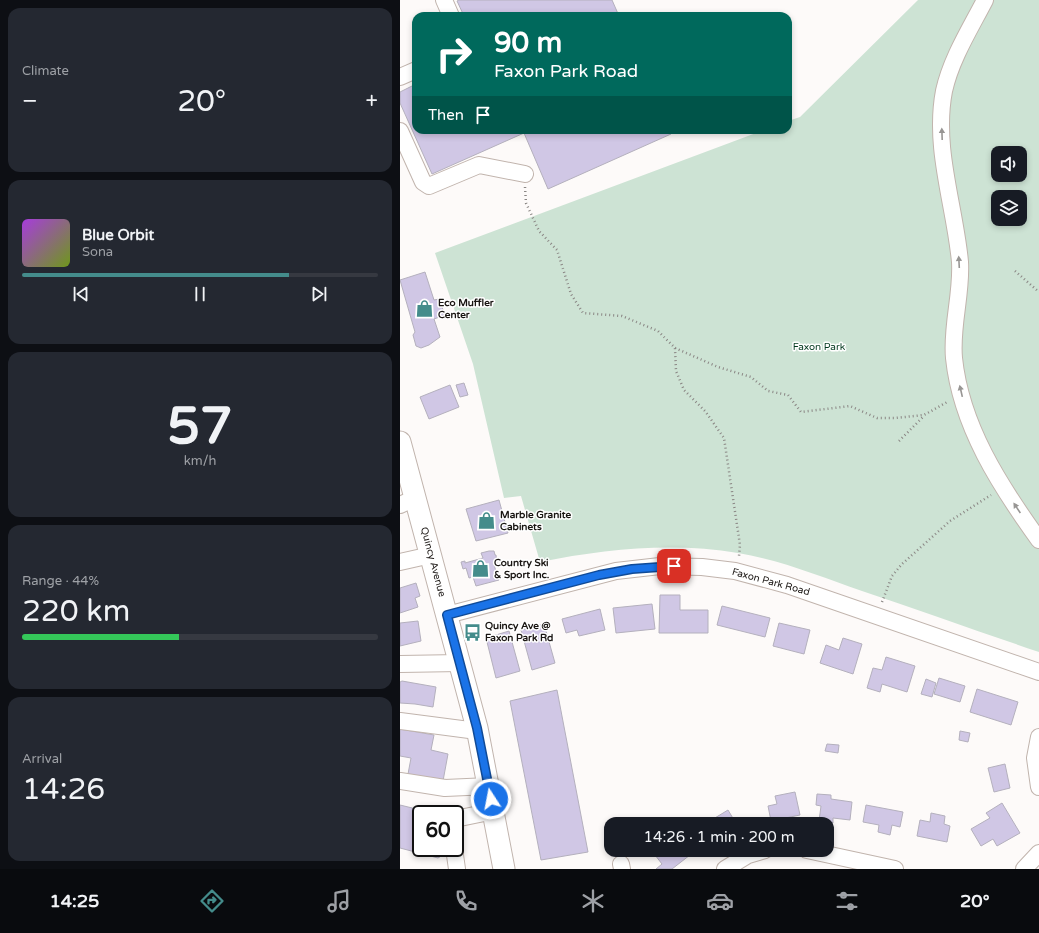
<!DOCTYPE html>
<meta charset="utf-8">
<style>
:root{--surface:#171b24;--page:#242831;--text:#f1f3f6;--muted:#9ea1a6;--line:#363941;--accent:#448c8b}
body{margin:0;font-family:"Varela Round",sans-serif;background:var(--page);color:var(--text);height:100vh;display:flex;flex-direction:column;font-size:15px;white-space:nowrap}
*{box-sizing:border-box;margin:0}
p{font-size:13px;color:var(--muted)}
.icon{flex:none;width:22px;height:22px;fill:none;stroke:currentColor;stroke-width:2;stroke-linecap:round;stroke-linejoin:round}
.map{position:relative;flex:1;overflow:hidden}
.side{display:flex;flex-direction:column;gap:8px;padding:8px;background:#0d0f14;width:400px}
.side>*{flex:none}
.banner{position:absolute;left:12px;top:12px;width:380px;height:122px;border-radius:12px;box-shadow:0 2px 6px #0003;background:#00695c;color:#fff;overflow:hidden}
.buttons{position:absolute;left:591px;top:146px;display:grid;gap:8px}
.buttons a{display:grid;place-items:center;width:36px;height:36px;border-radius:8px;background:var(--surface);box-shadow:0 2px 6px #0003;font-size:20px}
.speed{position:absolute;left:12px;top:805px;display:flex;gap:8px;font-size:20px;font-weight:700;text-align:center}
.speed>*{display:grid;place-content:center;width:52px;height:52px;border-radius:50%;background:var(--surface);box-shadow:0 2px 6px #0003;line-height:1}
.speed .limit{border:2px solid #111;border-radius:6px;background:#fff;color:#111}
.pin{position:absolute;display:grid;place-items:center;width:34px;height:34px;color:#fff;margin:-17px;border-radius:8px;box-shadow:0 2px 6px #0006}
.me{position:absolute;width:44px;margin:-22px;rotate:349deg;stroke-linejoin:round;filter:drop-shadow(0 0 3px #0008)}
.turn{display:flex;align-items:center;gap:14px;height:84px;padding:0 16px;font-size:18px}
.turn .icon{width:52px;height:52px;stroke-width:2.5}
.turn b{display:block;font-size:28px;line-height:34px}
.then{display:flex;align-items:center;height:38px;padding:0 16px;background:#0003;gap:8px;font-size:15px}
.big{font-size:30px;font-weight:600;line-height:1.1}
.side .tile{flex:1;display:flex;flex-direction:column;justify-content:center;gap:6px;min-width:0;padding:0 14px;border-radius:12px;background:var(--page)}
.side .dial{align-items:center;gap:0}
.dial b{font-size:52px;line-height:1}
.song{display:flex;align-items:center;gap:12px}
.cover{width:48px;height:48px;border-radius:6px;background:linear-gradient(135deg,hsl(280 70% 55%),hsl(80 70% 35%))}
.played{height:4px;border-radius:2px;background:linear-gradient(90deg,var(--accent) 75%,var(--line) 75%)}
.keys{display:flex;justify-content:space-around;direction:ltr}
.heat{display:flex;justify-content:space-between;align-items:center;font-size:22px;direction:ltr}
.charge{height:6px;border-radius:3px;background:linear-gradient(90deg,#34c759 44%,var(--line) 0)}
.trip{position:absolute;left:204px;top:817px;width:230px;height:40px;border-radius:12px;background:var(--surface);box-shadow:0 2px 6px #0003;font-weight:600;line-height:40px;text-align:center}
.tabs{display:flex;height:64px;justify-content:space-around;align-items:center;background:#090b0e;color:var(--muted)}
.tabs .icon{width:28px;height:28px}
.tabs .current{color:var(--accent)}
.tabs b{font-size:18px;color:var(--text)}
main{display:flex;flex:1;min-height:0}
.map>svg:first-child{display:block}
</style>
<main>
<section class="side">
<div class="tile"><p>Climate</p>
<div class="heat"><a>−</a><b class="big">20°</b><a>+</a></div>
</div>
<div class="tile">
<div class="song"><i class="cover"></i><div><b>Blue Orbit</b><p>Sona</p></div></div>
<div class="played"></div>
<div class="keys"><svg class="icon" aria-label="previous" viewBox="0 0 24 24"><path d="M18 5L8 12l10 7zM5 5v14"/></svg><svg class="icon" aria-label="pause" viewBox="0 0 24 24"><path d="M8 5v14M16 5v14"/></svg><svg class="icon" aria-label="next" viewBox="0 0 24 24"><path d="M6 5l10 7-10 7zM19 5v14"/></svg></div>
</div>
<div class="tile dial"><b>57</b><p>km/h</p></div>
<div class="tile"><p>Range · 44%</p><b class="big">220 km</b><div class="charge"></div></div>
<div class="tile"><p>Arrival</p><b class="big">14:26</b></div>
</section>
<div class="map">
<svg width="639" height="869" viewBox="0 0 639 869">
<rect width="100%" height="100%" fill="#fdfaf9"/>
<!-- green -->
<path fill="#cde3d4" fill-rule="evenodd" d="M518 0H639V652C580 632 521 611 462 591 422 577 381 560 338 553 273 542 205 549 140 562L121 496 104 498 73 364 35 253 364 130H388V121L400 117ZM598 153H620V175H598ZM598 197H620V219H598Z"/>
<!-- building -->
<path fill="#d0c7e5" stroke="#b4b0bd" d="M59 0H212L219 16H64L57 1Z
M16 84V130H270L271 134 148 189 124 133 32 174 0 103V92Z
M25 272 34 300 39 299 45 315 34 319 40 337 29 345 21 348 16 346 13 335 15 332 0 280Z
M64 383 68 395 60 397 56 385Z
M50 385 59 407 29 419 20 397Z
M99 500 108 533 76 541 66 509Z
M89 551H94L95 555H96L97 564 94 565 99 580 76 586 73 577 69 578 66 568 63 569 61 562 65 561V563L83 558 81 553Z
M16 583 20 596 15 598 18 607 0 613V588Z
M260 595H280V610H308V633H259Z
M252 604 255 629 216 633 213 608Z
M322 606 370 618 365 637 317 625Z
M200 609 205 630 179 636 177 630 166 633 162 619Z
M18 621 21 641 0 646V623Z
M379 623 410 630 404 654 373 646Z
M144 624 155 663 132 670 121 630Z
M109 631 120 671 96 678 86 638Z
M443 638 462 644 453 674 420 663 426 645 439 650Z
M486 657 515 666 507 692 482 684 480 692 467 688 473 668 482 670Z
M539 678 565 686 560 702 534 694Z
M526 679 536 683 532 697 521 694Z
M2 681 36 687 33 707 15 704 0 703V682Z
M577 689 618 702 611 725 570 712Z
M157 690 188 852 141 860 110 701Z
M0 729 34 735 31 750 48 754 43 781 8 774 11 758 0 756Z
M560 731 570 733 568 742 559 740Z
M427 744 439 745 438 753 425 751Z
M605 764 610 788 594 792 588 768Z
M395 792 400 815 371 821 368 806 377 804 375 796Z
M417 794 431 795V799L452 802 450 820 433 818V823L419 821 421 806 416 805Z
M602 803 620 833 597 846 593 839 581 846 571 829 590 818 586 813Z
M0 805 37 814H21V848H45L46 853 38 858 0 848Z
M466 805 503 812 500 827 492 825 490 835 478 832 479 825 463 822Z
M328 810 334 820 329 824H305Z
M531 813 545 816 544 824 550 826 547 842 517 836 520 820 530 822Z
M262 850H286L290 855 272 869H256L262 864 255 855Z"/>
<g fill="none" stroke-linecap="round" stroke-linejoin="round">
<defs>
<path id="minor" d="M44 0 51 16
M585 0C570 29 551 59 544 91 533 148 555 206 560 262 562 294 551 326 554 358 561 426 600 486 639 540
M0 77 16 70
M0 131 23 182 29 186 79 165 125 174
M0 505 15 498
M0 562 31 555
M47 615 216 571 260 566 302 567 335 571 387 585 639 672
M0 664 60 663
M0 721 77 731
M639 737 635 758 639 787
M0 781 45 788 89 786
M55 819 94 811
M54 848 57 869
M407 850 495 869
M221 864 222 869
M325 869 348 855 365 850
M624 869 639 853"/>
<path id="major" d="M0 442 77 728 104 869"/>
</defs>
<!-- minor casing -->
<use href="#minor" stroke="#c1b4ad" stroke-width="18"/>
<!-- major casing -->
<use href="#major" stroke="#c1b4ad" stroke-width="23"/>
<!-- path -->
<path stroke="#8a8684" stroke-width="2.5" stroke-dasharray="1 3" stroke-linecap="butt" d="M125 187 126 203 139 231 157 250 171 294 183 313 222 316 258 331 275 348 276 371 284 390 305 411 324 438 340 545 339 556
M615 271 639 292
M275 348 318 367 351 377 368 391 388 395 401 412 450 406 477 418H495L524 415 549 401
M499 441 524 416
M482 602 492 576 502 564 550 521 591 495"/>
<!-- minor -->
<use href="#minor" stroke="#fff" stroke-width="16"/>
<!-- major -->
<use href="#major" stroke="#fff" stroke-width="21"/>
</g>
<!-- one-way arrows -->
<defs><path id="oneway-solid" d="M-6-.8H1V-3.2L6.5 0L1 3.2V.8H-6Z"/></defs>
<g fill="#989694">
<use href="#oneway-solid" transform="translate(542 134) rotate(-92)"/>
<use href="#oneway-solid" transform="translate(559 262) rotate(-93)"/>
<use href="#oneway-solid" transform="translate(561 391) rotate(-103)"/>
<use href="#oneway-solid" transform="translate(617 508) rotate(-124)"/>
</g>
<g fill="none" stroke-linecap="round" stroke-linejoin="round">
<defs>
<path id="route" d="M91 799 77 728 47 615 199 575 232 569 274 566"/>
</defs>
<!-- route casing -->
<use href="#route" stroke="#114b97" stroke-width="10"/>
<!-- route -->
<use href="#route" stroke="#1a73e8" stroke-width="7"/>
</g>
<!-- icons -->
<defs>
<symbol id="shop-bare" viewBox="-9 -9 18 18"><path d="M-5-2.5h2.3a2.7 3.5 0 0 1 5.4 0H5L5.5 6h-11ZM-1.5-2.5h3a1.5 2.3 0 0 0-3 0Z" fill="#448c8b" stroke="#fff" stroke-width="2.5" paint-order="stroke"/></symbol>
<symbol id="bus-bare" viewBox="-9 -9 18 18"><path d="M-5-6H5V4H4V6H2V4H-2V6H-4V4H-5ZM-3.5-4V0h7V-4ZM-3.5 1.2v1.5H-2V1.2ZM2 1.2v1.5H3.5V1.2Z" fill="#448c8b" stroke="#fff" stroke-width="2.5" paint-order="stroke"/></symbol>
</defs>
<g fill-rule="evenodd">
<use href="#shop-bare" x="12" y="296" width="25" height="25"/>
<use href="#shop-bare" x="74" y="508" width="25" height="25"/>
<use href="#shop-bare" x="68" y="556" width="25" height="25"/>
<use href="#bus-bare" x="60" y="620" width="25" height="25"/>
</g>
<g text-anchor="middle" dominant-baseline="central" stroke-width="3" stroke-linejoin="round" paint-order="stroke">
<!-- poi labels -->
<g font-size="10" font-weight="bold" fill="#191512" stroke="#fff" text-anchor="start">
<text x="38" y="303">Eco Muffler<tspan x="38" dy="12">Center</tspan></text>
<text x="100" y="515">Marble Granite<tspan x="100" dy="12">Cabinets</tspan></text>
<text x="94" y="563">Country Ski<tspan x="94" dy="12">&amp; Sport Inc.</tspan></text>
<text x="85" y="626">Quincy Ave @<tspan x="85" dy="12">Faxon Park Rd</tspan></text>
</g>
<!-- park labels -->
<g font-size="10" fill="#01381d" stroke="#fff">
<text x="419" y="347">Faxon Park</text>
</g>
<!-- street labels -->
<g font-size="10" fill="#191512" stroke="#fff">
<text transform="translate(33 562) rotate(75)">Quincy Avenue</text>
<text transform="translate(371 582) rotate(15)">Faxon Park Road</text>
</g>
</g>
</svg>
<div class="buttons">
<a><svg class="icon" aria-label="sound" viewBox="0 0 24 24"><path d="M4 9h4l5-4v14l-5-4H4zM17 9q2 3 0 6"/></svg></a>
<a><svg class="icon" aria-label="layers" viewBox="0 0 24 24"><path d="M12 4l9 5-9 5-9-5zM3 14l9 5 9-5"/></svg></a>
</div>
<div class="speed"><div class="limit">60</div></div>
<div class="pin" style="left:274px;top:566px;background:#d93025"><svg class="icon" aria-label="arrive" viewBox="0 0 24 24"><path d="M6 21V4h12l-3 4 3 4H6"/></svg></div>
<svg class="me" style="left:91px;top:799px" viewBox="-20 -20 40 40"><circle r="17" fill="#1a73e8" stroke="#fff" stroke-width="3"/><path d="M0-11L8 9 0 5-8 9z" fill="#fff"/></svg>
<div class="trip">14:26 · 1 min · 200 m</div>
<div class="banner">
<div class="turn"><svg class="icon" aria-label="right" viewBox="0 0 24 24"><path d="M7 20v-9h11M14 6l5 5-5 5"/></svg><div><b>90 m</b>Faxon Park Road</div></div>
<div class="then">Then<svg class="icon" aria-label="arrive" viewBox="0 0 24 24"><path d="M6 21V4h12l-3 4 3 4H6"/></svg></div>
</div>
</div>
</main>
<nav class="tabs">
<b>14:25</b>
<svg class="icon current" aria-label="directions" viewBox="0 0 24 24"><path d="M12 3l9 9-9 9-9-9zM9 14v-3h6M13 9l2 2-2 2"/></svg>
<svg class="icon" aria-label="music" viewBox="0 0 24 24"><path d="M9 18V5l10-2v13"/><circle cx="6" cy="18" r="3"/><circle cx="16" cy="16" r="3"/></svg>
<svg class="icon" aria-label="phone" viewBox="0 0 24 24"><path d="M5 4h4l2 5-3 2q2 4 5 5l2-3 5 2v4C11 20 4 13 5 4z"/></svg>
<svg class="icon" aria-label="climate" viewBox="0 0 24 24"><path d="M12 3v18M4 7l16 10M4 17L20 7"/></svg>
<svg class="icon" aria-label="car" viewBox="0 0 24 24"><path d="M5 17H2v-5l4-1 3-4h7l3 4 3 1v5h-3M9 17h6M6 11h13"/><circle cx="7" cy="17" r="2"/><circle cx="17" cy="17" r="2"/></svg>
<svg class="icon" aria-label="filters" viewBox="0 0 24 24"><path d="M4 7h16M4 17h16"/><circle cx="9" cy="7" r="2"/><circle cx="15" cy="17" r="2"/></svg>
<b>20°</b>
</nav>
